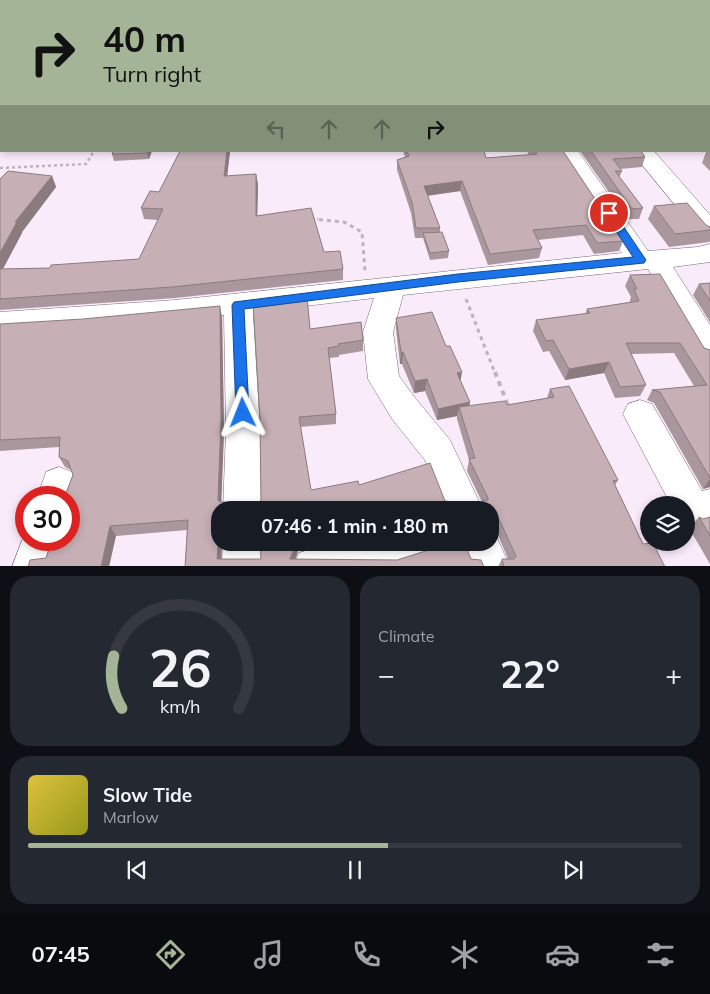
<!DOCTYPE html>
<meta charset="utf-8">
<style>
:root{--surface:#171b24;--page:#242831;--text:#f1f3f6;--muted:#9ea1a6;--line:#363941;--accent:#a4b597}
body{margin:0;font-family:Mulish,sans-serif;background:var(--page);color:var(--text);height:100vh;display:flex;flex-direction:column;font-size:19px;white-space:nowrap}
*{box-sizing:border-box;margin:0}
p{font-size:16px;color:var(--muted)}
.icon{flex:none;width:28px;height:28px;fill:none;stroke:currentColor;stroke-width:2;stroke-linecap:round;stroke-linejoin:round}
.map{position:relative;height:566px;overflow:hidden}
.sheet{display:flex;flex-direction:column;gap:10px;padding:10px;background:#0d0f14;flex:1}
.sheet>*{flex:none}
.hud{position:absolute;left:0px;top:0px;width:710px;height:152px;box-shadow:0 2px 8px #0003;background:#a4b597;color:#111;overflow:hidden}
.tools{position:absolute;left:640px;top:496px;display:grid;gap:10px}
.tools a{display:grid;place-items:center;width:55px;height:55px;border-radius:50%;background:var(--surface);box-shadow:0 2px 8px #0003;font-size:25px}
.speed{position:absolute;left:15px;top:486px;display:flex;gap:10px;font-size:25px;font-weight:700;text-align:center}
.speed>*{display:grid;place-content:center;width:65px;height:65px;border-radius:50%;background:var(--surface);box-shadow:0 2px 8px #0003;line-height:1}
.speed .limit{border:8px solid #d22;background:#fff;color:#111}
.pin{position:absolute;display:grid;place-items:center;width:42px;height:42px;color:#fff;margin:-21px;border:2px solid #fff;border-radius:50%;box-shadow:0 1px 5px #0007}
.me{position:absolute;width:55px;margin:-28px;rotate:358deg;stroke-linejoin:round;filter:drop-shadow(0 0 4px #0008)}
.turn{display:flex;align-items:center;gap:18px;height:105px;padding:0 20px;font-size:22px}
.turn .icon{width:65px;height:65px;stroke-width:2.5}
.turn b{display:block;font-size:35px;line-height:42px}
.lanes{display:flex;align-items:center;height:48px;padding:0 20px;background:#0003;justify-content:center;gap:25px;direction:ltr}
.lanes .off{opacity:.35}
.big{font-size:38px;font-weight:700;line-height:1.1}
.sheet .card{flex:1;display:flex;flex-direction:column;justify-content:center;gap:8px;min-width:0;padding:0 18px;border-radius:20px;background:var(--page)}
.sheet .dial{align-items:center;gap:0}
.dial svg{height:130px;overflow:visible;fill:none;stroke:var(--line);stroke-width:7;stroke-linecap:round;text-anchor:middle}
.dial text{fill:var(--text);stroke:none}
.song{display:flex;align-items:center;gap:15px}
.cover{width:60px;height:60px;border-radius:8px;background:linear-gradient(135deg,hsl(50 70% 55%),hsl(60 70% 35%))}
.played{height:5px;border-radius:2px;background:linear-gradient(90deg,var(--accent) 55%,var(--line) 55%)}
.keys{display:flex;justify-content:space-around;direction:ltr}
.heat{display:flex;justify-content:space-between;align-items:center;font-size:28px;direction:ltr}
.sheet .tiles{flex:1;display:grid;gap:10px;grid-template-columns:1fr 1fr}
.card:last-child{grid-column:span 2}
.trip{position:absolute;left:211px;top:501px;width:288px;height:50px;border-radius:20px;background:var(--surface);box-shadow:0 2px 8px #0003;font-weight:700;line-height:50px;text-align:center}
.tab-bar{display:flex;height:80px;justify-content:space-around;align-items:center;background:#090b0e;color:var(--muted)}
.tab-bar .icon{width:35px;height:35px}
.tab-bar .on{color:var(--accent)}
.tab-bar b{font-size:22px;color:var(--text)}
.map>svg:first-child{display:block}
</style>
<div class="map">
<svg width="710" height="567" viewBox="0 0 710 567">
<rect width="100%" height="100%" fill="#faebfb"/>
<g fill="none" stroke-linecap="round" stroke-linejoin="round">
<!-- stream -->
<path fill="#bed3f1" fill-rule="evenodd" d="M172 0H200L201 1H171Z"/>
<defs>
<path id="minor" d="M556 151H578L648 251 698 247 710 244V262L673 267 710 325V362L699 358 648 269 403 295 393 332 399 376 416 399 450 440 483 510H445L425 460 392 419 368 379 363 332 374 298 253 312 260 431 261 510H223L226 431 224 315 88 328 0 334V312L175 300 622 253Z
M631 151H654L710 215V239L701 237Z
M640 400 652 404 702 491 710 489V525L693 528 686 525V505H671L623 414 628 404Z
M59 467 72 472 77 484 69 508V498H37L46 472Z
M490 528 493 529 510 567H470L460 542H490Z
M26 530V540H60L52 567H12Z
M223 542H261L262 567H222Z
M334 542H438L433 555 396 567H293L299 553Z"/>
</defs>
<!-- minor casing -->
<use href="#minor" stroke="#7a6c7a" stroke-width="1"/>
<!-- path-far3 -->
<path stroke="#beb2bf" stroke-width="2" stroke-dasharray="2.5 2.5" stroke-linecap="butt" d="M672 0 691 1"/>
<!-- path-far2 -->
<path stroke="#beb2bf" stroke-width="2.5" stroke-dasharray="3 3" stroke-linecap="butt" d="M0 168 86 164 94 151
M311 219H318"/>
<!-- path-far1 -->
<path stroke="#beb2bf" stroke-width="3" stroke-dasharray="4 4" stroke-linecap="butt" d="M311 219 344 222 362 232 365 271
M466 299 495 373"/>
<!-- path -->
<path stroke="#beb2bf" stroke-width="4" stroke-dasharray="5 5" stroke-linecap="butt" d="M495 372 509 408"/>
<!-- minor -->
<use href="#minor" fill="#fff" fill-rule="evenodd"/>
</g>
<!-- wall -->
<path fill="#aa979d" d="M113 151H152L149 159 114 161 112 154Z
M180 151H230L227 176 256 174 258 185 257 215 324 252 343 269V280L175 298 0 310V179L52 176 56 187 22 232V233L3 269 50 268 139 259 158 220 144 219 141 208 159 192Z
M403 151H484L486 158 529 155 527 151H563L623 241 619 251 594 254 583 235 538 240 542 248 539 258 488 265 460 191 428 196 440 228V232L449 251 448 258 430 260 423 238H415L411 213 397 170V160L405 157Z
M580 151H641L645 157 642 167 620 169 622 171 619 178 643 208 639 219H628Z
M706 152H710V171L702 163Z
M654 206 710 227V241L709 242 669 247 648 219Z
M630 275 704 348 710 350V487L703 489 654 403 647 400 652 390 694 386 674 353 631 354 646 385 640 396 615 398 604 373 565 380 549 351 543 352 533 331 536 320 585 314 587 309 630 302V300L631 297 625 286Z
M710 283V322L693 295 699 284Z
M222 317 224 431 221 502H259L261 500 310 329 363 340V351L339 355V357L329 358 336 414V424L300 427 311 490 359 485 445 501 220 510V542L221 559H261L260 542H326L298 551 295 559 397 560 471 559 185 567 187 530 116 536 46 558 65 496 73 475 71 470 65 467 59 457V447L0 451V324Z
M396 318 460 380 470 402 469 406 507 405 547 398 550 389 618 480 615 485 643 544 665 567H498L502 559H508L495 528 492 527 490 534V510H479L482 502 467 471 469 460 457 419V416L437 420 425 391 414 393 402 364H400L396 329Z
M699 517 703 519 710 517V564L689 528Z"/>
<!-- shaded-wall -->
<path fill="#8b7b7f" d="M19 0H26L25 1H18Z
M709 115H710V124H709Z
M148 151H152L149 159 147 153Z
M227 151H230L226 187 224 176Z
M256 174 258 185 257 227 256 216Z
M52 176 56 187 22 232V233L0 274V253L15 222Z
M462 181 460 191 423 196 424 186Z
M220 306 222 317 224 431 221 510 218 500Z
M401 352H403L402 364H400Z
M609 362 604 373 565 380 569 369Z
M462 372 460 384 457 373Z
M427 379 425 391 414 393 415 381Z
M470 402 468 413 459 407 457 416 437 420 438 409Z
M710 479V487L703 489Z
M61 490 66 498H61Z
M110 526 116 536 109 567H101Z
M219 531 220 536V542H222L221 567 217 559Z
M297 542H326L298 551 293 567 290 559Z"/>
<!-- building -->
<path fill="#c6b0b6" stroke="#8b7b7f" d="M0 0H19L18 1H1V22L0 24Z
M62 0H158V1H61Z
M380 0H500V1H380Z
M527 0H551L552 1H528Z
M0 26H1V107L0 108Z
M709 103 710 104V115H709Z
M113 151H148L147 153 112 154Z
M180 151H227L224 176 256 174V216L311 208 324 252 340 251 343 269 172 287 0 299V269L50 268 51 265 139 259 163 209 141 208 150 191 159 192Z
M407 151H484L486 158 537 154 535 151H563L623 241 597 243 586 225 533 230 542 248 490 254 462 181 424 186 440 228H416L412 202 397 160 409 156Z
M591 151H641L645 157 613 159 622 171H615L643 208 632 209Z
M8 171 52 176 15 222H17L0 253V179Z
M687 203 706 225 710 227V230L675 234 654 206Z
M442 232 449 251 430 253 423 233Z
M660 274 704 348 710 350V478L660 392 652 390 707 385 680 343H626L646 385 620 387 609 362 569 369 553 340 546 341 536 320 590 313 587 309 639 301 634 289H637L630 275Z
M710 283V301L699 284Z
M307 296 310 329 361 322 363 340 338 344 339 346 328 348 336 414 299 417 311 490 358 481 359 485 430 463 445 501 452 502 456 510H220V531H219L217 559H261L260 542H297L290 559 397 560 435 548 438 542H464L471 559 481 560 484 567H185L188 520 110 526 101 567H28L30 560 46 558 52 540H69V498H64L73 475 68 461 59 457 60 437 0 440V324L83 319 220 306 221 420 218 500 220 502H259L261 500 260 420 253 303Z
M432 312 446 346H450L462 372 457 373 470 402 438 409 427 379 415 381 403 352H401L396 318Z
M569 386 618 480 613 481 643 544 653 543 665 567H504L502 559H514L516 556 498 517 494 515 492 517V530L490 525V510H485L482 501 488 500V498L469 459 475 458 459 407 505 401 507 405 554 397 550 389Z
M61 490V498H47L48 491Z
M699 517 703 519 710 517V536Z"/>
<!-- route -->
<path fill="#1a73e8" stroke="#114b97" d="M609 210 613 211 644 257 646 260 644 263 458 282 244 309 249 413 247 417 243 419 238 417 236 413 232 305 234 302 458 274 633 257 604 213Z"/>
</svg>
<div class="tools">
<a><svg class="icon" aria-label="layers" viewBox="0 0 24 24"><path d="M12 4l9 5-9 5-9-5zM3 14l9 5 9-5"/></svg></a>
</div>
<div class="speed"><div class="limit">30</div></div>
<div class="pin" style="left:609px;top:213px;background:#d93025"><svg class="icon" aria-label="arrive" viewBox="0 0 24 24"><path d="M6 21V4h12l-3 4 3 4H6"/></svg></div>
<svg class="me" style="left:243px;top:413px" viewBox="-20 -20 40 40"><path d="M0-17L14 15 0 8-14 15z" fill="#1a73e8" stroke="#fff" stroke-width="4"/></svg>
<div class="trip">07:46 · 1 min · 180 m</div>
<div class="hud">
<div class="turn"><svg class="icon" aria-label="right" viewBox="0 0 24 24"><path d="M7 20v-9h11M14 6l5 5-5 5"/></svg><div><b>40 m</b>Turn right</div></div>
<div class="lanes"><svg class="icon off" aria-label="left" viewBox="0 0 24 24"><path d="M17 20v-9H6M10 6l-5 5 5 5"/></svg><svg class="icon off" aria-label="ahead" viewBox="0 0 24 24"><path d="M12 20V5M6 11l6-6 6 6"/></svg><svg class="icon off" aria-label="ahead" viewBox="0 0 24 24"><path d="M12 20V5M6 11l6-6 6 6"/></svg><svg class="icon" aria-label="right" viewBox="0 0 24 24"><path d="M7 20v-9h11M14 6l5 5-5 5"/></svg></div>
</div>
</div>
<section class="sheet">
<div class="tiles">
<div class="card dial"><svg viewBox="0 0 100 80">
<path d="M14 69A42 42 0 1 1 86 69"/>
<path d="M14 69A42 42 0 0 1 9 37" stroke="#a4b597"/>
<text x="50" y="56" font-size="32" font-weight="700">26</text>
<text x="50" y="72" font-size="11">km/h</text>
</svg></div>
<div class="card"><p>Climate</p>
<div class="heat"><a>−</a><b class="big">22°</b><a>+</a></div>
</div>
<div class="card">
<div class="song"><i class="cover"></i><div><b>Slow Tide</b><p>Marlow</p></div></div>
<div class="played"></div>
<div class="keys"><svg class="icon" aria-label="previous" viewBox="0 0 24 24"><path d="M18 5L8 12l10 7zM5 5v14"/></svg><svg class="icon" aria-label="pause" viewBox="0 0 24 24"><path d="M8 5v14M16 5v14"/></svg><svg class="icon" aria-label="next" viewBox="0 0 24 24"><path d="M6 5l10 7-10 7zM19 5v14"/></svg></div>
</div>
</div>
</section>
<nav class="tab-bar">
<b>07:45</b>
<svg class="icon on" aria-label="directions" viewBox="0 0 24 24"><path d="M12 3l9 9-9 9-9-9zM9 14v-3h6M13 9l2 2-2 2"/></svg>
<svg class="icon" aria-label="music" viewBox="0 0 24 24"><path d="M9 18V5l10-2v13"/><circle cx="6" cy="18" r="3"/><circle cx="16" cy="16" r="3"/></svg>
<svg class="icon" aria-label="phone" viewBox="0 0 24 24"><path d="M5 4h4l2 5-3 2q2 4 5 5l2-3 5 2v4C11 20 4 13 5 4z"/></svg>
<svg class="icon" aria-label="climate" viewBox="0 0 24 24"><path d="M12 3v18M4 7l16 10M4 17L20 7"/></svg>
<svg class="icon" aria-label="car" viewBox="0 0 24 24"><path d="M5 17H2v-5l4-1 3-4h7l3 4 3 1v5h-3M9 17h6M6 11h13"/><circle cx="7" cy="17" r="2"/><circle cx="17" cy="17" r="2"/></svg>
<svg class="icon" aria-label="filters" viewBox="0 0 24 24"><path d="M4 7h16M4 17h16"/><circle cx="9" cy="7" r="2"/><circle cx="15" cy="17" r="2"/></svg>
</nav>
